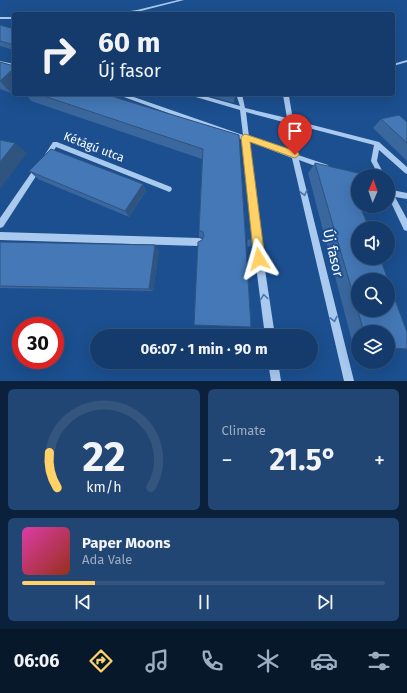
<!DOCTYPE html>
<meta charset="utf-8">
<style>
:root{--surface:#143b6b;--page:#214673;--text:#f1f3f6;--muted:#9dadc1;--line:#33557e;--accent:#ffd166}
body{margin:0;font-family:"Fira Sans",sans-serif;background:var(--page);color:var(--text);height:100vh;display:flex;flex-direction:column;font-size:15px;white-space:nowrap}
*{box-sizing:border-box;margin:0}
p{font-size:13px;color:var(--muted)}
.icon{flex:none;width:22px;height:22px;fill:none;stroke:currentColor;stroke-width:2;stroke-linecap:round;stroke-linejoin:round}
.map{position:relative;height:381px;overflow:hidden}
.sheet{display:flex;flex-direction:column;gap:8px;padding:8px;background:#0b203b;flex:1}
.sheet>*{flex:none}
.hud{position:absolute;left:12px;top:12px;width:383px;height:84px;border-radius:4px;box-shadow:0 4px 16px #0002,0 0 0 1px var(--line);background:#143b6b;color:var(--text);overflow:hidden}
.needle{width:26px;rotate:2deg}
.tools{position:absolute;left:351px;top:169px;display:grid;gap:8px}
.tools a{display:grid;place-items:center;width:44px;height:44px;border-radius:50%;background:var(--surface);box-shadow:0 4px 16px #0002,0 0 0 1px var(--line);font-size:20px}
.speed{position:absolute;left:12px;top:317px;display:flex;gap:8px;font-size:20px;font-weight:700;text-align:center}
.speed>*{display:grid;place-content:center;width:52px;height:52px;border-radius:50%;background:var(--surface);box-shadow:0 4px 16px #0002,0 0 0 1px var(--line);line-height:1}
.speed .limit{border:6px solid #d22;background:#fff;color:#111}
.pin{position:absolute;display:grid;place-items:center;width:34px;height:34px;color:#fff;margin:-41px -17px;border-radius:50% 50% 50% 0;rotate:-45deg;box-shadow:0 0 4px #0007}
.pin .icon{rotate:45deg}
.me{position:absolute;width:44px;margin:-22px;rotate:352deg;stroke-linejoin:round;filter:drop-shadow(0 0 3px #0008)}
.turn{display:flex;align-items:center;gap:14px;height:84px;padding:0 20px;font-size:18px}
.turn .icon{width:52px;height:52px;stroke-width:2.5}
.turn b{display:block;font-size:28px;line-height:34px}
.big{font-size:30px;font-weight:700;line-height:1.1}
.sheet .tile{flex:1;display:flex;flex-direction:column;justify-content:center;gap:6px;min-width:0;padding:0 14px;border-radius:6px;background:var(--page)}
.sheet .dial{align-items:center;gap:0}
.dial svg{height:104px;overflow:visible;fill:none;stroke:var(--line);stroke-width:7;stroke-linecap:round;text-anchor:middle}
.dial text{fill:var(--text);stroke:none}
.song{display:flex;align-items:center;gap:12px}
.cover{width:48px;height:48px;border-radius:6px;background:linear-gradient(135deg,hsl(320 70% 55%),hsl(10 70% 35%))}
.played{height:4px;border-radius:2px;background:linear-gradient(90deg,var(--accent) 20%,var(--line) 20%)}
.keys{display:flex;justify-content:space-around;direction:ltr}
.heat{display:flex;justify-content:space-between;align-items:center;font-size:22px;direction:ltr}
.sheet .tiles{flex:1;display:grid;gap:8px;grid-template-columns:1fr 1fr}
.tile:last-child{grid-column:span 2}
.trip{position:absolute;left:90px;top:329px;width:228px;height:40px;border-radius:20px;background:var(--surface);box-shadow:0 4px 16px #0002,0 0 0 1px var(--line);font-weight:700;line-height:40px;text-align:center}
.tab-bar{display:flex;height:64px;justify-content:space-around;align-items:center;background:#08182b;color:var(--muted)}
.tab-bar .icon{width:28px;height:28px}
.tab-bar .current{color:var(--accent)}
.tab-bar b{font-size:18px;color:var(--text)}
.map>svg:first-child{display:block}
</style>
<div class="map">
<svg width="407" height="381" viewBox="0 0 407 381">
<rect width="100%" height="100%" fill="#1b4f8f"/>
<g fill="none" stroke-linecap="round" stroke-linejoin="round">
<!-- minor-tunnel -->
<path stroke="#3d69a0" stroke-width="7" stroke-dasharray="7 3.5" stroke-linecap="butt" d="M237 243H257"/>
<!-- minor -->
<path fill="#a9c9ee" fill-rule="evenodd" d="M178 0H184L137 12 110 14 137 10Z
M0 17H14V19H0Z
M407 60V62L393 66V64Z
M0 61 14 64V66L0 63Z
M121 94H125L243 135 240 110 189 95 188 94H197L240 106 236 94H242L245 108 287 118 283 95 284 94H292L289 96 293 120 379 142 407 167V174L405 173 379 150 377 161 385 176H379L371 161 374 145 293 124 298 155 328 165 329 167 326 170 299 160 354 381H344L292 158 250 142 261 243 275 336H265L253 243 243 140 121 96ZM246 112 287 123 291 152 249 137Z
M53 142H57L171 187 172 189 171 191 169 192 167 191 56 147 49 158H45L44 156Z
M38 165 40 166 41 168 40 170 3 227 0 228V218L36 166Z
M388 186 390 187 392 190 407 193V199L395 197 407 219V231L404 230 388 196Z
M0 232 199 238 202 239 203 242 202 245 199 246 0 240Z
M268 362H278L281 381H271Z"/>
</g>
<!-- wall -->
<path fill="#3a679d" d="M0 25 14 29V50L0 46Z
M0 62 14 66V89L11 93 0 89Z
M26 94H104L239 135 251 327 202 240 203 238 199 237V230L202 159 31 101Z
M203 94H235L234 103Z
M381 119 407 122V161L373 128Z
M315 163 358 199 388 332H358V346L353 345 308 173Z
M29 171 143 184 146 191 129 217 38 179Z
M0 242 159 251 153 291 0 288Z"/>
<!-- shaded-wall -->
<path fill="#305480" d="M14 68V89L11 93 0 81Z
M15 143 27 153 0 189V162Z
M143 184 146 191 129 217 125 211Z
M155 245 159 251 153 291 149 289Z"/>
<!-- building -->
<path fill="#4478b7" stroke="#305480" d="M146 13 150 14H137Z
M0 25 14 29V45L0 41Z
M0 62 14 66V68L0 81Z
M38 94H104L239 135 251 327 194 325 198 242 202 240 204 236 203 232 199 230 203 149Z
M227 94H235V96Z
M399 115 407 122V143L381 119Z
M0 140 15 143 0 162Z
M51 149 143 184 125 211 29 171Z
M315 163 362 174V176H358V206H360L369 228H358V258H380L388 280H358V310H388V281L407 332V349L388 348V332H364Z
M0 242 155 245 149 289 0 286Z"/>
<!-- one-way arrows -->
<defs><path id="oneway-chevron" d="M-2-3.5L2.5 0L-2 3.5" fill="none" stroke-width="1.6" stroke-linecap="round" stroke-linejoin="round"/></defs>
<g stroke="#4674ac">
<use href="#oneway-chevron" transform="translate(304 193) rotate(77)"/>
<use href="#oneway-chevron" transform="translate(264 297) rotate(-98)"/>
<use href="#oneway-chevron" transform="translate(334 319) rotate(77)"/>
</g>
<!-- route -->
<path fill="#ffd166" stroke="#a68842" d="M245 134 298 152 299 155 295 158 250 142 265 259 263 263 259 264 255 263 254 259 241 137Z"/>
<g text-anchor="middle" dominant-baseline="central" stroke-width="4" stroke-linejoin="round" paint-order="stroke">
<!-- street labels -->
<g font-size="12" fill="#fff" stroke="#1b4f8f">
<text transform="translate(94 147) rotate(21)">Kétágú utca</text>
</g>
<!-- near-street labels -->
<g font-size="14" fill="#fff" stroke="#1b4f8f">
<text transform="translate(333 253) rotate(77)">Új fasor</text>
</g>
</g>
</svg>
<div class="tools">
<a><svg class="needle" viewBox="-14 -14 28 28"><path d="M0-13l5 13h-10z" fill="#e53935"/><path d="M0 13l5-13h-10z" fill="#9dadc1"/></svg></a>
<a><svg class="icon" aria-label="sound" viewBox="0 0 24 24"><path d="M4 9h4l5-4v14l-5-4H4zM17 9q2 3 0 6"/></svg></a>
<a><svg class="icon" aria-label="search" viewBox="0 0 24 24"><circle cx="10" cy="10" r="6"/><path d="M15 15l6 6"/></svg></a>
<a><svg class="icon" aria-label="layers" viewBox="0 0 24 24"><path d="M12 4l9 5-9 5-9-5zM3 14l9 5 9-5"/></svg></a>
</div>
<div class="speed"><div class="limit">30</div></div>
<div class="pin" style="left:295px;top:155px;background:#d93025"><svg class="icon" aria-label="arrive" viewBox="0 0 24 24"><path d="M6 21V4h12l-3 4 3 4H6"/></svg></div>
<svg class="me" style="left:259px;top:259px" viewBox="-20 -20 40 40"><path d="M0-17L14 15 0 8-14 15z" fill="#ffd166" stroke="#fff" stroke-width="4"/></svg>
<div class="trip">06:07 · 1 min · 90 m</div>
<div class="hud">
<div class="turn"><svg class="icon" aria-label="right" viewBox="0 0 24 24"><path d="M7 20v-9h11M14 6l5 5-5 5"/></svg><div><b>60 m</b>Új fasor</div></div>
</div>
</div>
<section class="sheet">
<div class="tiles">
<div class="tile dial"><svg viewBox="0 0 100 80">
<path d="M14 69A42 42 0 1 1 86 69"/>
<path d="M14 69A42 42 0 0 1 8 42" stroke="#ffd166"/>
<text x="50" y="56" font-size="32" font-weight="700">22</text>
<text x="50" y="72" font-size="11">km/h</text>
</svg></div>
<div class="tile"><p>Climate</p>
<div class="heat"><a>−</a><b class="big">21.5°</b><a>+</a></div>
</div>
<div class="tile">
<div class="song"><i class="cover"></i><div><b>Paper Moons</b><p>Ada Vale</p></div></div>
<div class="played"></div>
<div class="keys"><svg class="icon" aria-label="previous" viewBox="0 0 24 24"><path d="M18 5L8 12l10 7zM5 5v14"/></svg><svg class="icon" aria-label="pause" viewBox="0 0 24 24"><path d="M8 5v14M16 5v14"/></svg><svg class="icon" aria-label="next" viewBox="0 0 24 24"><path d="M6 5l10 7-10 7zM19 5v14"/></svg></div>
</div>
</div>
</section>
<nav class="tab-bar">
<b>06:06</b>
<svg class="icon current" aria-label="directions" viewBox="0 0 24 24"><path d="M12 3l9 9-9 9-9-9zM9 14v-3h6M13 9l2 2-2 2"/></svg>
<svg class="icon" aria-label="music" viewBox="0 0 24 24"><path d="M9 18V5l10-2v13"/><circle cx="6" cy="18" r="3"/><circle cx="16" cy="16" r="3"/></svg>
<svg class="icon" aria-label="phone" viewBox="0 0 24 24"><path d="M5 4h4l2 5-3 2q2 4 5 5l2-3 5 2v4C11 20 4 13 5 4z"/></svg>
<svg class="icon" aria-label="climate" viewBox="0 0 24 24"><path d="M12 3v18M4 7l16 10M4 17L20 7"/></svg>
<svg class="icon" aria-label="car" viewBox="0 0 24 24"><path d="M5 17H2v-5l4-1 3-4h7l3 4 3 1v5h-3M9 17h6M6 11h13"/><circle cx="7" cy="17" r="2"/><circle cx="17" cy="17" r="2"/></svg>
<svg class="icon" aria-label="filters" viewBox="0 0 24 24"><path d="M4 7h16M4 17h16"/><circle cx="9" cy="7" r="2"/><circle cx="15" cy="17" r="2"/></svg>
</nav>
